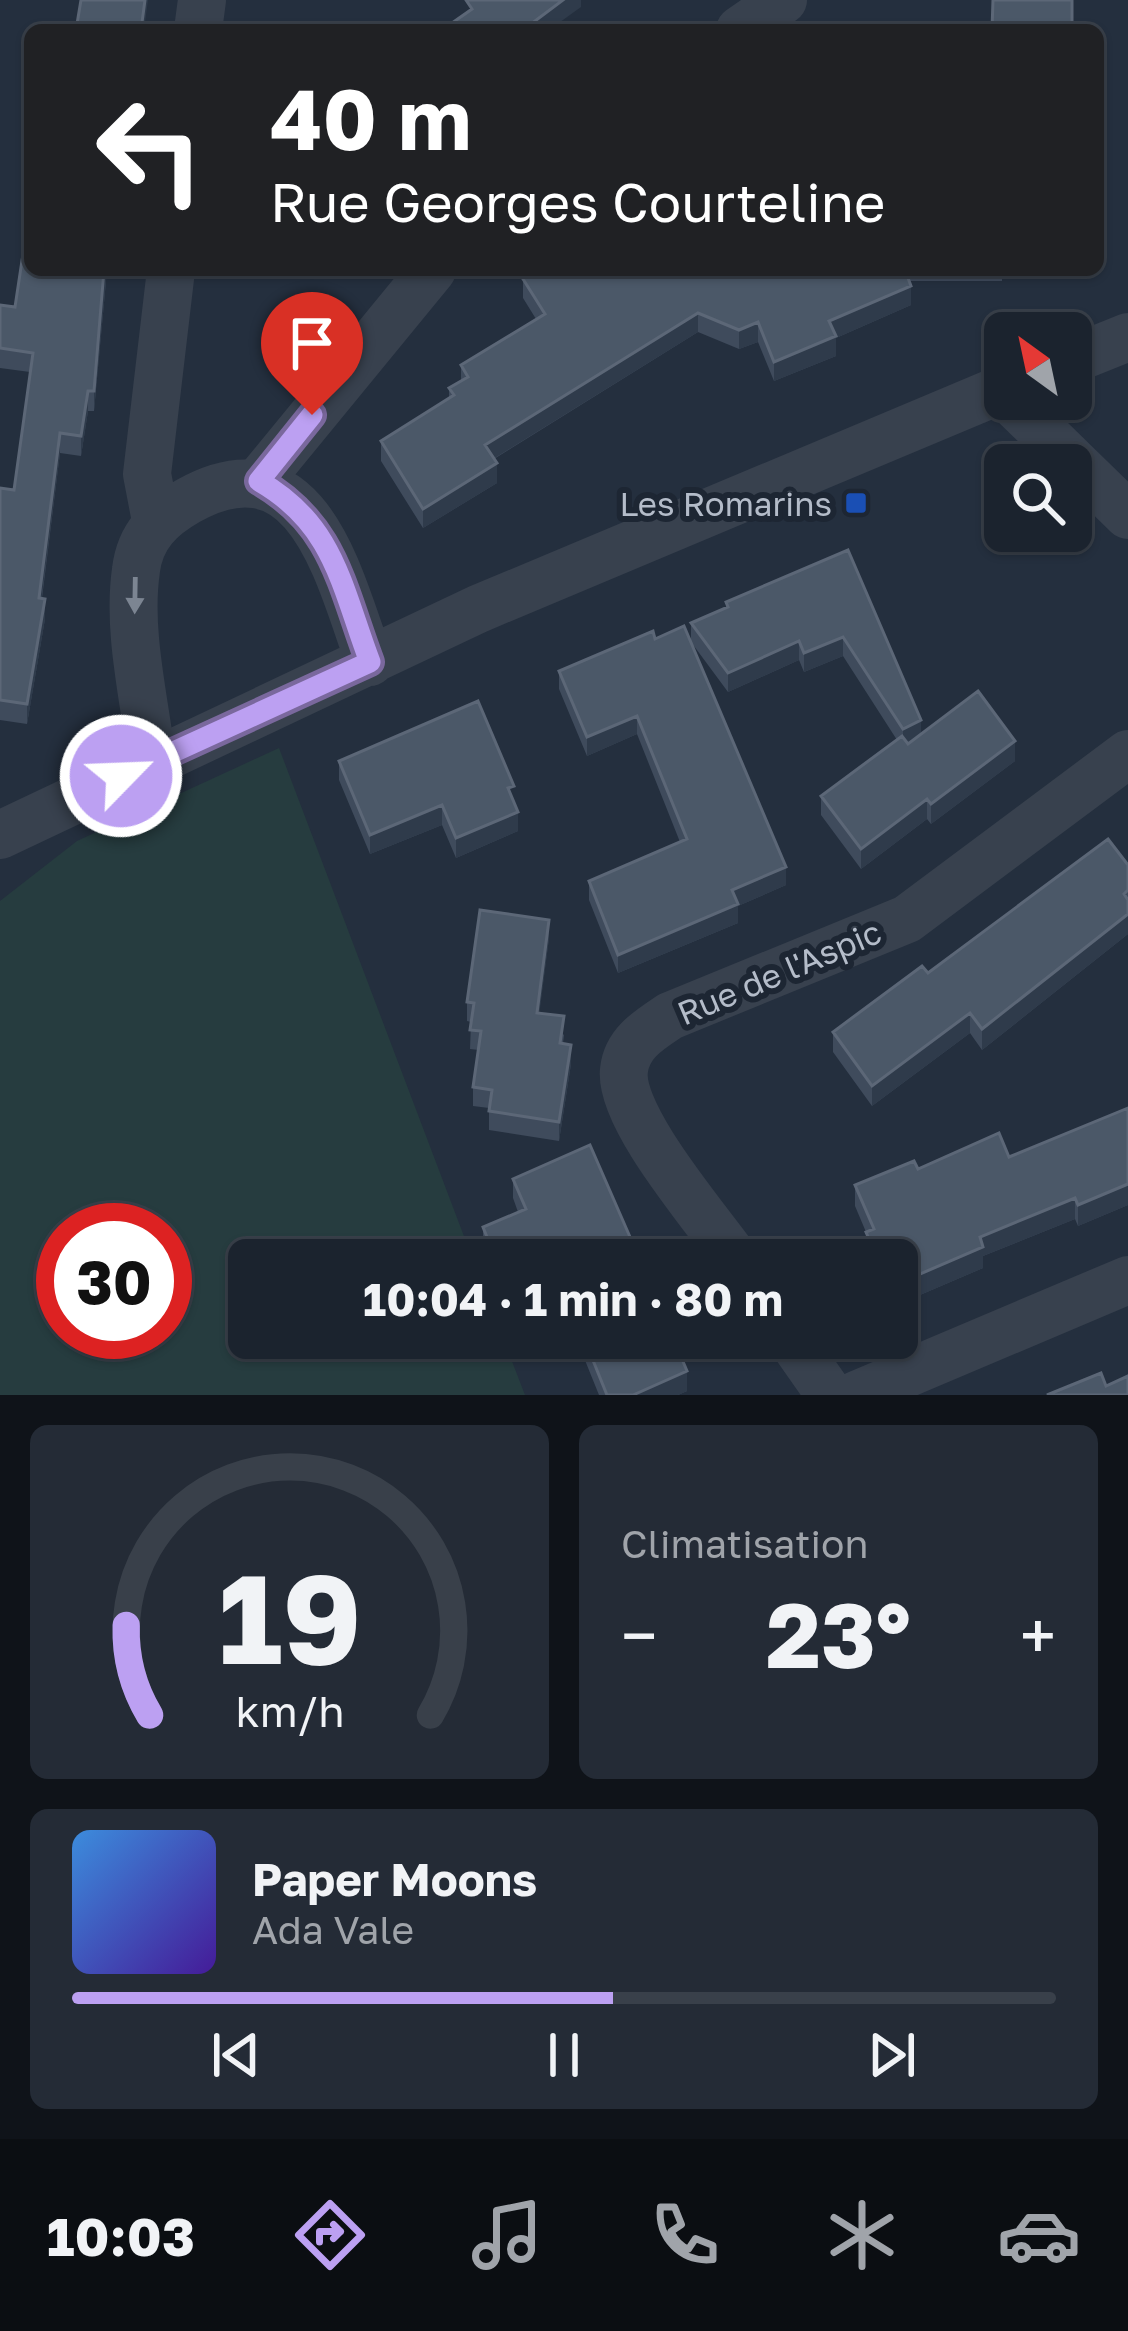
<!DOCTYPE html>
<html lang="fr">
<meta charset="utf-8">
<style>
:root{--surface:#1b232e;--page:#242b36;--text:#f1f3f6;--muted:#a0a4aa;--line:#39404a;--accent:#bca0f2}
body{margin:0;font-family:"Golos Text",sans-serif;background:var(--page);color:var(--text);height:100vh;display:flex;flex-direction:column;font-size:45px;white-space:nowrap}
*{box-sizing:border-box;margin:0}
p{font-size:39px;color:var(--muted)}
.icon{flex:none;width:66px;height:66px;fill:none;stroke:currentColor;stroke-width:2;stroke-linecap:round;stroke-linejoin:round}
.map{position:relative;height:1395px;overflow:hidden}
.sheet{display:flex;flex-direction:column;gap:30px;padding:30px;background:#0f1319;flex:1}
.sheet>*{flex:none}
.top-card{position:absolute;left:24px;top:24px;width:1080px;height:252px;border-radius:18px;box-shadow:0 3px 9px #0004,0 0 0 3px var(--line);background:#202124;color:#fff;overflow:hidden}
.needle{width:78px;rotate:327deg}
.controls{position:absolute;left:984px;top:312px;display:grid;gap:24px}
.controls a{display:grid;place-items:center;width:108px;height:108px;border-radius:18px;background:var(--surface);box-shadow:0 3px 9px #0004,0 0 0 3px var(--line);font-size:60px}
.speed{position:absolute;left:36px;top:1203px;display:flex;gap:24px;font-size:60px;font-weight:700;text-align:center}
.speed>*{display:grid;place-content:center;width:156px;height:156px;border-radius:50%;background:var(--surface);box-shadow:0 3px 9px #0004,0 0 0 3px var(--line);line-height:1}
.speed .limit{border:18px solid #d22;background:#fff;color:#111}
.pin{position:absolute;display:grid;place-items:center;width:102px;height:102px;color:#fff;margin:-123px -51px;border-radius:50% 50% 50% 0;rotate:-45deg;box-shadow:0 0 12px #0007}
.pin .icon{rotate:45deg}
.me{position:absolute;width:132px;margin:-66px;rotate:66deg;stroke-linejoin:round;filter:drop-shadow(0 0 9px #0008)}
.turn{display:flex;align-items:center;gap:42px;height:252px;padding:0 48px;font-size:54px}
.turn .icon{width:156px;height:156px;stroke-width:2.5}
.turn b{display:block;font-size:84px;line-height:102px}
.big{font-size:90px;font-weight:700;line-height:1.1}
.sheet .widget{flex:1;display:flex;flex-direction:column;justify-content:center;gap:18px;min-width:0;padding:0 42px;border-radius:18px;background:var(--page)}
.sheet .dial{align-items:center;gap:0}
.dial svg{height:312px;overflow:visible;fill:none;stroke:var(--line);stroke-width:7;stroke-linecap:round;text-anchor:middle}
.dial text{fill:var(--text);stroke:none}
.song{display:flex;align-items:center;gap:36px}
.cover{width:144px;height:144px;border-radius:18px;background:linear-gradient(135deg,hsl(210 70% 55%),hsl(260 70% 35%))}
.played{height:12px;border-radius:6px;background:linear-gradient(90deg,var(--accent) 55%,var(--line) 55%)}
.keys{display:flex;justify-content:space-around;direction:ltr}
.heat{display:flex;justify-content:space-between;align-items:center;font-size:66px;direction:ltr}
.sheet .tiles{flex:1;display:grid;gap:30px;grid-template-columns:1fr 1fr}
.widget:last-child{grid-column:span 2}
.trip{position:absolute;left:228px;top:1239px;width:690px;height:120px;border-radius:18px;background:var(--surface);box-shadow:0 3px 9px #0004,0 0 0 3px var(--line);font-weight:700;line-height:120px;text-align:center}
.tabs{display:flex;height:192px;justify-content:space-around;align-items:center;background:#0b0e12;color:var(--muted)}
.tabs .icon{width:84px;height:84px}
.tabs .current{color:var(--accent)}
.tabs b{font-size:54px;color:var(--text)}
.map>svg:first-child{display:block}
</style>
<div class="map">
<svg width="1128" height="1395" viewBox="0 0 1128 1395">
<rect width="100%" height="100%" fill="#242f3e"/>
<!-- green -->
<path fill="#263c3f" fill-rule="evenodd" d="M279 748 473 1260H249V1338H503L525 1395H0V901L77 841ZM63 1230H165V1332H63Z"/>
<g fill="none" stroke-linecap="round" stroke-linejoin="round">
<!-- street -->
<path stroke="#38414e" stroke-width="48" d="M198 30 202 0
M740 30 783 0
M1071 360 1128 337
M1009 399 1128 515
M259 481 432 270
M156 521 147 474 171 270
M152 762C145 701 127 632 136 570 140 536 160 517 188 501 309 433 339 579 370 662
M0 835 478 609 1005 388
M736 1260C708 1220 618 1117 624 1070 627 1043 649 1030 670 1016L907 919 1128 754
M790 1338 830 1395
M856 1395 1128 1280"/>
</g>
<!-- wall -->
<path fill="#3f4b5c" d="M30 270H107L94 411H88L81 456 60 453 42 598 45 619 27 724 0 720V488L14 490 30 372 0 368V305L15 307Z
M649 270H1002V281H909L911 305 836 338V356L774 381 758 342 739 349 698 332 494 459 497 483 423 528 381 461V441L449 398V388L461 381V365L536 319 523 298V279L637 276Z
M848 550 921 734 1015 761 931 824 927 819 861 869 821 815V796L897 740 843 656 804 672 799 660 728 692 691 642V623L726 608V602Z
M653 631 786 885 738 906V923L618 973 589 900V881L680 842 637 734 587 756 559 689V671Z
M339 761 514 802 518 831 456 858 442 825 370 854 339 780Z
M1128 865V934L982 1050 970 1033 872 1106 833 1052V1032Z
M549 938 539 1013 564 1035 563 1043 571 1064 559 1141 489 1130V1108L473 1106V1087L479 1050 470 1049 471 1022 467 1021V1002Z
M1128 1108V1205L1078 1226 1075 1219 983 1256V1268L906 1301 897 1260H869L866 1253V1232L855 1206V1185L918 1169 1009 1157Z
M513 1179 640 1260H489L483 1246V1227L518 1212 513 1198Z
M576 1338H673L687 1391 678 1395H599Z"/>
<!-- shaded-wall -->
<path fill="#2f3b4b" d="M145 0H148L144 30H141Z
M563 0H581V7L549 30H523Z
M104 270H107L94 411V391Z
M911 286V305L836 338V356L774 381V362L829 321Z
M698 313V332L485 464V445Z
M758 322V342L739 349V330Z
M88 391V411L81 456V436Z
M60 433V453L39 618V598Z
M497 463V483L423 528V509Z
M45 599V619L27 724V704Z
M843 637V656L804 672V653Z
M799 641V660L728 692V673Z
M637 716V734L587 756V737Z
M921 720V738L903 748V729Z
M1015 741V761L931 824V804Z
M927 799V819L861 869V849Z
M442 805V825L370 854V835Z
M518 812V831L456 858V838Z
M786 867V885L738 906V923L618 973V955L732 890Z
M1128 914V934L982 1050V1029Z
M549 920V938L537 1032V1013Z
M970 1013V1033L872 1106V1086Z
M571 1045V1064L559 1141V1122Z
M1128 1184V1205L1078 1226V1205Z
M1075 1198V1219L983 1256V1268L906 1301V1280L980 1237Z
M903 1274V1294L897 1297V1276Z
M687 1371V1391L678 1395H633Z"/>
<!-- building -->
<path fill="#4b5868" stroke="#5c6777" stroke-width="3" d="M81 0H145L141 30H76Z
M466 0H563L523 30H442L472 9Z
M993 0H1072V30H992Z
M26 234 30 235V270H104L94 391H88L81 436 60 433 39 598 45 599 27 704 0 700V488L14 490 33 353 0 348V305L15 307Z
M537 270H633L637 276 649 270H905L911 286 829 321 836 336 774 362 758 322 739 330 698 313 485 445 497 463 423 509 381 441 454 395 449 388 468 377 461 365 545 314 523 279Z
M848 550 921 720 903 729 843 637 804 653 799 641 728 673 691 623 728 607 726 602Z
M684 626 786 867 732 890 738 904 618 955 589 881 687 839 637 716 587 737 559 671 653 631 655 639Z
M978 691 1015 741 931 804 927 799 861 849 821 796 902 736 908 744Z
M478 701 514 786 508 788 518 812 456 838 442 805 370 835 339 761Z
M1108 839 1128 865V890L1124 894 1128 900V914L982 1029 970 1013 872 1086 833 1032 922 966 928 973Z
M480 910 549 920 537 1013 564 1016 560 1043 571 1045 559 1122 489 1111 492 1090 473 1087 481 1031 470 1030 474 1003 467 1002Z
M1128 1108V1184L1078 1205 1075 1198 980 1237 983 1247 906 1280 903 1274 897 1276V1260H878L866 1232 874 1229 855 1185 914 1161 918 1169 999 1133 1009 1157Z
M590 1145 640 1260H496L483 1227 526 1209 513 1179Z
M584 1338H673L687 1371 633 1395H607Z
M1101 1373 1106 1386 1128 1376V1395H1047Z"/>
<!-- one-way arrows -->
<defs><path id="oneway-solid" d="M-6-.8H1V-3.2L6.5 0L1 3.2V.8H-6Z" transform="scale(3)"/></defs>
<use fill="#7c8592" href="#oneway-solid" transform="translate(135 595) rotate(91)"/>
<g fill="none" stroke-linecap="round" stroke-linejoin="round">
<defs>
<path id="route" d="M121 776 370 662C341 585 334 524 259 481L312 415"/>
</defs>
<!-- route casing -->
<use href="#route" stroke="#7a689d" stroke-width="30"/>
<!-- route -->
<use href="#route" stroke="#bca0f2" stroke-width="21"/>
</g>
<!-- markers -->
<rect fill="#1a4fb4" stroke="#1d2633" stroke-width="4.5" x="844" y="491" width="24" height="24" rx="6"/>
<g text-anchor="middle" dominant-baseline="central" stroke-width="12" stroke-linejoin="round" paint-order="stroke">
<!-- poi labels -->
<g font-size="33" fill="#b4bcc9" stroke="#1d2633" text-anchor="end">
<text x="832" y="503">Les Romarins</text>
</g>
<!-- street labels -->
<g font-size="33" fill="#b4bcc9" stroke="#1d2633">
<text transform="translate(779 972) rotate(-23)">Rue de l'Aspic</text>
</g>
</g>
</svg>
<div class="controls">
<a><svg class="needle" viewBox="-14 -14 28 28"><path d="M0-13l5 13h-10z" fill="#e53935"/><path d="M0 13l5-13h-10z" fill="#a0a4aa"/></svg></a>
<a><svg class="icon" aria-label="search" viewBox="0 0 24 24"><circle cx="10" cy="10" r="6"/><path d="M15 15l6 6"/></svg></a>
</div>
<div class="speed"><div class="limit">30</div></div>
<div class="pin" style="left:312px;top:415px;background:#d93025"><svg class="icon" aria-label="arrive" viewBox="0 0 24 24"><path d="M6 21V4h12l-3 4 3 4H6"/></svg></div>
<svg class="me" style="left:121px;top:776px" viewBox="-20 -20 40 40"><circle r="17" fill="#bca0f2" stroke="#fff" stroke-width="3"/><path d="M0-11L8 9 0 5-8 9z" fill="#fff"/></svg>
<div class="trip">10:04 · 1 min · 80 m</div>
<div class="top-card">
<div class="turn"><svg class="icon" aria-label="left" viewBox="0 0 24 24"><path d="M17 20v-9H6M10 6l-5 5 5 5"/></svg><div><b>40 m</b>Rue Georges Courteline</div></div>
</div>
</div>
<section class="sheet">
<div class="tiles">
<div class="widget dial"><svg viewBox="0 0 100 80">
<path d="M14 69A42 42 0 1 1 86 69"/>
<path d="M14 69A42 42 0 0 1 8 46" stroke="#bca0f2"/>
<text x="50" y="56" font-size="32" font-weight="700">19</text>
<text x="50" y="72" font-size="11">km/h</text>
</svg></div>
<div class="widget"><p>Climatisation</p>
<div class="heat"><a>−</a><b class="big">23°</b><a>+</a></div>
</div>
<div class="widget">
<div class="song"><i class="cover"></i><div><b>Paper Moons</b><p>Ada Vale</p></div></div>
<div class="played"></div>
<div class="keys"><svg class="icon" aria-label="previous" viewBox="0 0 24 24"><path d="M18 5L8 12l10 7zM5 5v14"/></svg><svg class="icon" aria-label="pause" viewBox="0 0 24 24"><path d="M8 5v14M16 5v14"/></svg><svg class="icon" aria-label="next" viewBox="0 0 24 24"><path d="M6 5l10 7-10 7zM19 5v14"/></svg></div>
</div>
</div>
</section>
<nav class="tabs">
<b>10:03</b>
<svg class="icon current" aria-label="directions" viewBox="0 0 24 24"><path d="M12 3l9 9-9 9-9-9zM9 14v-3h6M13 9l2 2-2 2"/></svg>
<svg class="icon" aria-label="music" viewBox="0 0 24 24"><path d="M9 18V5l10-2v13"/><circle cx="6" cy="18" r="3"/><circle cx="16" cy="16" r="3"/></svg>
<svg class="icon" aria-label="phone" viewBox="0 0 24 24"><path d="M5 4h4l2 5-3 2q2 4 5 5l2-3 5 2v4C11 20 4 13 5 4z"/></svg>
<svg class="icon" aria-label="climate" viewBox="0 0 24 24"><path d="M12 3v18M4 7l16 10M4 17L20 7"/></svg>
<svg class="icon" aria-label="car" viewBox="0 0 24 24"><path d="M5 17H2v-5l4-1 3-4h7l3 4 3 1v5h-3M9 17h6M6 11h13"/><circle cx="7" cy="17" r="2"/><circle cx="17" cy="17" r="2"/></svg>
</nav>
